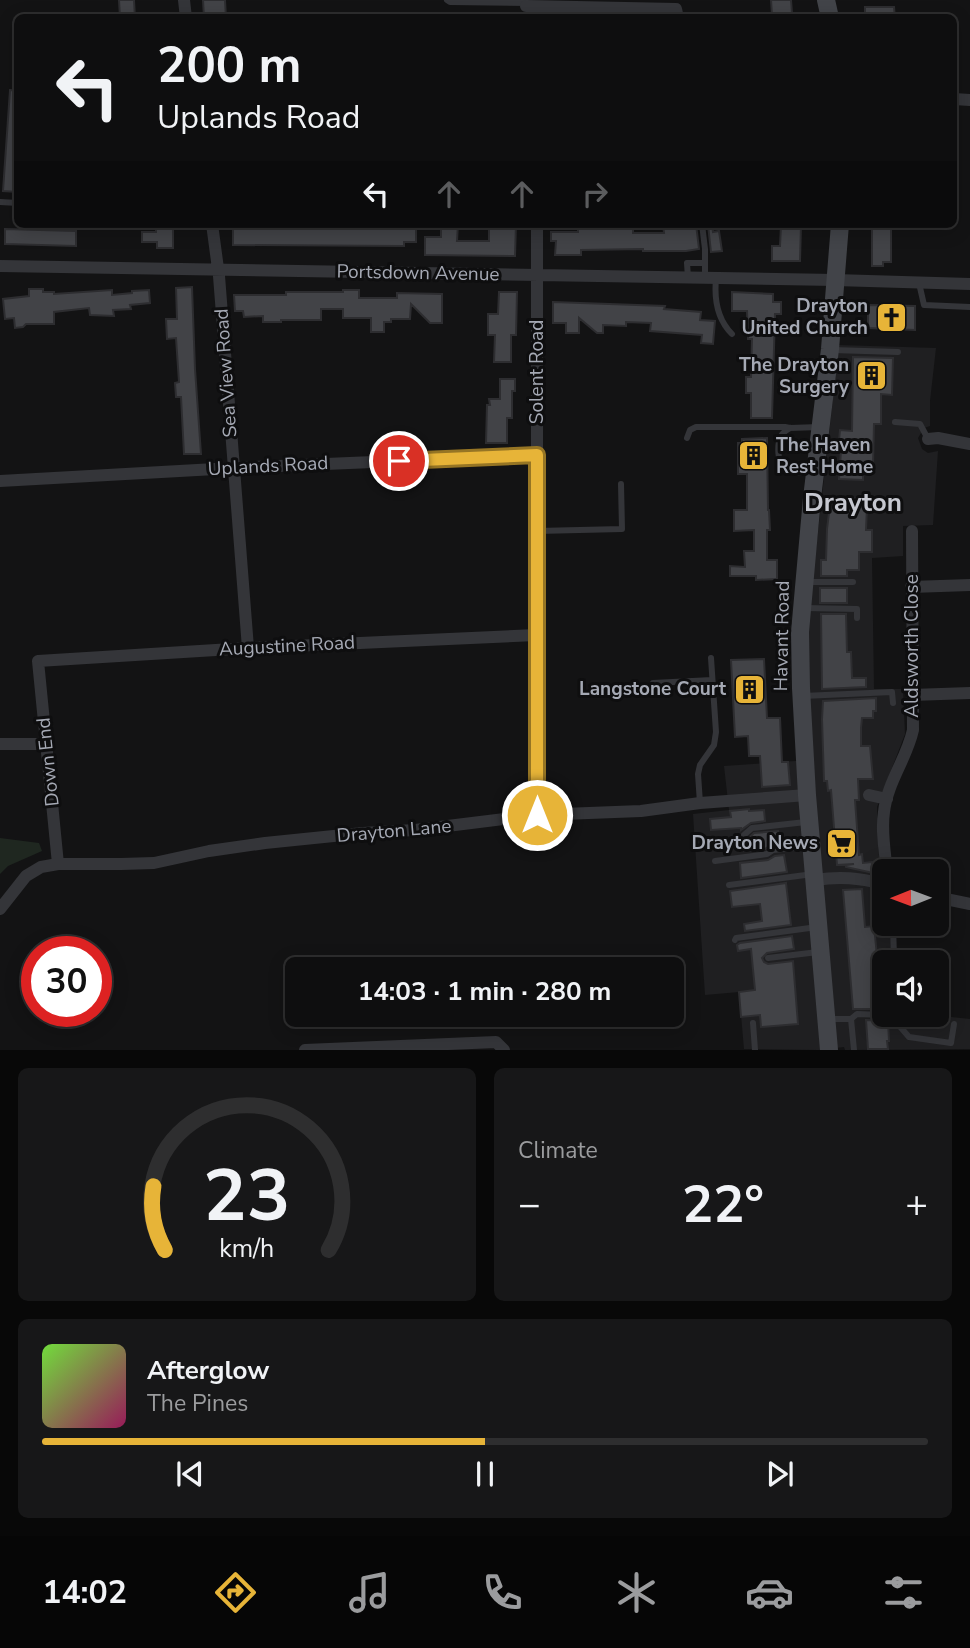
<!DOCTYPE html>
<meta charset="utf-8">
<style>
:root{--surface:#0e0e0f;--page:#171718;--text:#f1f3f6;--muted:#9b9c9e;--line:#2e2e2f;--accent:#e7b438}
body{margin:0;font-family:"Nunito Sans",sans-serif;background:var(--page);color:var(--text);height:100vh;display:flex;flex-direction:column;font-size:26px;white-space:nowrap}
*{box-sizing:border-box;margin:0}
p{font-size:23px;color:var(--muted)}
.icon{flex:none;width:38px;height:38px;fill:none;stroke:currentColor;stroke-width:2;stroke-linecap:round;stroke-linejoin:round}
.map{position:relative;height:1050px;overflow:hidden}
.drawer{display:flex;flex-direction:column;gap:18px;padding:18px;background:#080808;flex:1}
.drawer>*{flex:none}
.banner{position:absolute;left:14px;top:14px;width:943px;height:214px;border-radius:10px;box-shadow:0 4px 18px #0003,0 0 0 2px var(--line);background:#0e0e0f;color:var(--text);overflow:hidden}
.needle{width:46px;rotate:269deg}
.controls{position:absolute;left:872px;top:859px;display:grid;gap:14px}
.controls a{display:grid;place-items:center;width:77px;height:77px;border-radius:10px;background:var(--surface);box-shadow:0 4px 18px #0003,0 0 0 2px var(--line);font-size:35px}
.speed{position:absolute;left:21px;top:936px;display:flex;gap:14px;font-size:35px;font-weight:700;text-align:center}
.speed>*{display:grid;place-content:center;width:91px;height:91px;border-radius:50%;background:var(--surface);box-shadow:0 4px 18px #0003,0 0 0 2px var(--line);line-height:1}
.speed .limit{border:10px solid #d22;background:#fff;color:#111}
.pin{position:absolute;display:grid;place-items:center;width:60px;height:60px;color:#fff;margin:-30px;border:4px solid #fff;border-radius:50%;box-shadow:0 2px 7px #0007}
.me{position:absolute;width:77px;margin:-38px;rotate:0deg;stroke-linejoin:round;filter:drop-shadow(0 0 5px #0008)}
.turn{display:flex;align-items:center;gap:24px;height:147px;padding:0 28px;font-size:32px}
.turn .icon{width:91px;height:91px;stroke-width:2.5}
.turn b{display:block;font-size:49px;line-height:60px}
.lanes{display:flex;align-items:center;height:66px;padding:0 28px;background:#0003;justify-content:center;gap:35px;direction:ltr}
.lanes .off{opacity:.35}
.big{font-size:52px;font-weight:700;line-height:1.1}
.drawer .tile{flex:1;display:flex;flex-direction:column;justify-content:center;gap:10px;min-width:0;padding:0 24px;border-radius:10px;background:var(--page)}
.drawer .dial{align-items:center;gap:0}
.dial svg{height:182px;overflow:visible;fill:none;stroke:var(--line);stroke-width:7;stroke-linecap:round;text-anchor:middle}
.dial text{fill:var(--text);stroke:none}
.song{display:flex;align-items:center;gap:21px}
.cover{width:84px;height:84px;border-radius:10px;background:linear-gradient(135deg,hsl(100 70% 55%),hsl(330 70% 35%))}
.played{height:7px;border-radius:4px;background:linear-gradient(90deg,var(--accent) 50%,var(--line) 50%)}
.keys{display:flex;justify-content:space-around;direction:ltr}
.heat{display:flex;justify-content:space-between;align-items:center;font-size:38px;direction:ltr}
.drawer .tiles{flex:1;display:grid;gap:18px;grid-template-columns:1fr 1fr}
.tile:last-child{grid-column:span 2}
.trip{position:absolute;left:285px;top:957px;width:399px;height:70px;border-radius:10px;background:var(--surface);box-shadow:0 4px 18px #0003,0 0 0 2px var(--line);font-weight:700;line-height:70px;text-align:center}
.menu{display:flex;height:112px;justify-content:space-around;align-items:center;background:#060606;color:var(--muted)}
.menu .icon{width:49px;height:49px}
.menu .on{color:var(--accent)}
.menu b{font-size:32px;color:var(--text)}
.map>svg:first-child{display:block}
</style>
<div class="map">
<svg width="970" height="1050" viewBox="0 0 970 1050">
<rect width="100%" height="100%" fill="#131314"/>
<!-- built -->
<path fill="#1f1f21" d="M839 345 936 348 930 401V426L924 428 918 438 922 449 928 453 938 451 933 525 903 526V556L872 558 874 689H903L905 734 877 807V831L882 894 884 895V924H896L897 962H884V1015H932L970 1019V1049L845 1050 844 1047 819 1050 744 1049 739 992 705 995 693 814 729 810 724 766 810 760 806 638Z"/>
<!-- green -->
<path fill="#1f2720" d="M0 838 39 843 42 851 8 866 0 874Z"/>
<!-- building -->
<path fill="#424347" stroke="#2d2d30" stroke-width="2" d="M119 0H134L135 18H120Z
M203 0H225L226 18H204Z
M771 0H791L792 13 772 15Z
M865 7H894L895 18H865Z
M10 90 18 91 17 192 3 191Z
M233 224H320V228H340V224H416V242H404V246L233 245Z
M447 224H458L457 241H489V228H494V224H516L515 256 425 255V237H441V228H447Z
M621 224H633V233H664L663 224H696L699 249 686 251H643V249L581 250V255H555L556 241H551V232H578V227H621Z
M712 224 713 232 719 231 722 251 711 252 708 225Z
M872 224H891V262H883V266H872Z
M781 225H801L800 261H772V246H780Z
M156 228H173V248H157V242H142V232H156Z
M5 229 76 231V246L5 244Z
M192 287 195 369 201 454H184L181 397H176L175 383 179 382 176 338 167 339 166 319H177L176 288Z
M29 289H43V292H54V294L112 290V295L132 293V291L149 290 150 303 130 305 131 309 113 310 114 316 90 315 89 308 54 312V324H26L23 327 15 328 14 318 5 319 3 299 29 296Z
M343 290H359V298H397V293L442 294V323H430L411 304 410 319H391V322H384V332H371V318H343V309H321V320H281V322H263V316L244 317 243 311H235L234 295H286V292H343Z
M499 292H517L516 335H511V362H494L495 335H488V314H498Z
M732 292 773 294V302H781V314H775L772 418H751V393H746V377H751L752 339H748L747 311H732Z
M553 302 665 306 664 309 701 312 700 320 715 321 713 344 701 343 702 335 650 331 651 323 626 322V326L603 325V333H597L579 318V333H566V323H553Z
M868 305 915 306V330L868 328Z
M853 357 893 358 892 395 881 394V424H874L873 466H863V480L839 479 841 451H838L840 430 852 431Z
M500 379H515V391H512V418H507V443H486L487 405H490L489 399H500Z
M767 438 768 510H769L770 530H767V560H777V579L756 580V576H730V566L745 567 744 551H754V530L734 531V510H747V474H738V443H742V439Z
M830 505 867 507 866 530H872V552H859V570H847V576H821V560H826L827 529Z
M820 588H847V603H820Z
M821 614H846L847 652H851L852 678H866V687L822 689Z
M764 659 767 718H780L782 762H788L790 785 762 787 760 756H749L748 736 735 737 731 660Z
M876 698V711H873V718H862L861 728V746H870L873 779H858L859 800H855L859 855 862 854 863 863 872 862 873 873 846 867V865L854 864 837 865 831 790 828 791 827 781H824L822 719 823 701Z
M749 809V811L764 810 765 821 751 823 741 830V828L711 830 710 819 731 817 730 811Z
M778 831 779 844H772L765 849 744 851 742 840H747L754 833Z
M784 855 787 872 741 878 740 863 768 860 775 856Z
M786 883 791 925 745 931 744 924 762 921 760 904 732 907 730 891Z
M862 889 865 927 874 926 880 986H876L878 1009H853L843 890Z
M792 936 794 949 767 953 762 958 764 962 768 964 793 961 798 1024 761 1027 760 1015 741 1017 739 992 755 990 751 949 738 951 737 945 740 943Z
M866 1020 888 1021 889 1041H887L888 1049H868Z"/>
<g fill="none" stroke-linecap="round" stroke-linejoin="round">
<!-- lane -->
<path stroke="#343539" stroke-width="6" d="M447 0 450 2 526 3
M0 202 18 203
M702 224 705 249V278
M688 278 687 263H703
M716 279C714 300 717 319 732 334
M919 283 924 305 970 307
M832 350 898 352
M895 422 920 424 928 439
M790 428C787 430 783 432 781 436 777 443 777 463 784 468 791 474 804 472 812 472
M687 438 690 430 696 427H785L790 428 819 427
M814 498 868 501
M537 531 622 529 621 484
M806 582H853
M805 608 857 609V618
M653 683 712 680
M803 696 892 692 893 703
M700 803 698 774 700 765 714 745 716 732 711 658
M744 835 752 828 806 822
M715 861 767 854 773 850 810 846
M729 885 813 874
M893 924 894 962
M735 940 736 938 817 927
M768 958 818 952
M890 1015 909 1037 951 1043 954 1024
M829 1019H851L854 1050
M851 1019 857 1014 884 1015
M753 1023 755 1050"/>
<!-- street -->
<path stroke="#343539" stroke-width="12" d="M184 0 186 18
M526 6 676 9 678 18
M954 99 970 100
M212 224 219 276 248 648
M537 224V815
M0 266 835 280 970 284
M928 439 938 438 970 444
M0 481 233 468 537 455
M911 587 970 585
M912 695 970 693
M0 744H46
M869 795 887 799
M58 864 38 661 248 648 536 635
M887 872C885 852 881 831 884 812 887 783 907 758 913 730L912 531
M815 880C841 876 858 878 884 884
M936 897 970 904
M0 909 26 876 41 867 58 864H121L154 863 209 851 265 843 363 833 415 830 537 815 641 811 700 803 807 795
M305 1050 496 1042 504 1050"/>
<!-- secondary -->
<path stroke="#424449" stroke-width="18" d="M826 0 830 18
M829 1050 807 795 801 688 800 632 812 498 830 349 840 224"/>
</g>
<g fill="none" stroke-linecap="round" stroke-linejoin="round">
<defs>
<path id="route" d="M399 461 537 455V815"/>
</defs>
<!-- route casing -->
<use href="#route" stroke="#967524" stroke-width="18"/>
<!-- route -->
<use href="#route" stroke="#e7b438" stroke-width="12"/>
</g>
<!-- icons -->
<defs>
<symbol id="church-square" viewBox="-11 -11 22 22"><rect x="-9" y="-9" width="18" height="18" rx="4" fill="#e7b438" stroke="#0e0e0f"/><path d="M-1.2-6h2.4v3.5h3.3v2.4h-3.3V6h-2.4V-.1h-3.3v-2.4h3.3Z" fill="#111"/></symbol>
<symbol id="building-square" viewBox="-11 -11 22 22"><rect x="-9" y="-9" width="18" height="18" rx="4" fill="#e7b438" stroke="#0e0e0f"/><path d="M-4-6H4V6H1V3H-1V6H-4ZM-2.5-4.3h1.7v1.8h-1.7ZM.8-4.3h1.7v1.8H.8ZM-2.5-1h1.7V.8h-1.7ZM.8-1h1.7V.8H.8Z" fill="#111"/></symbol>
<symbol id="supermarket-square" viewBox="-11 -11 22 22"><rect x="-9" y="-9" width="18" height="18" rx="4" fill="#e7b438" stroke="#0e0e0f"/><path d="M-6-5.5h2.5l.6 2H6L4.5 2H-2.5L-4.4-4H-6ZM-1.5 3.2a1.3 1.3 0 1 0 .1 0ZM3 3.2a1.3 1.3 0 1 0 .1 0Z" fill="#111"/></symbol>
</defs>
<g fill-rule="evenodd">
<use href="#church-square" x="874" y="300" width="35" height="35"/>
<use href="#building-square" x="854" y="358" width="35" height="35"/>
<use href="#building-square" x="736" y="438" width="35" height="35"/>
<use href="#building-square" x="732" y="672" width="35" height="35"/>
<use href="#supermarket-square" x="824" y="826" width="35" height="35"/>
</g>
<g text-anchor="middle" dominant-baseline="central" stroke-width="6" stroke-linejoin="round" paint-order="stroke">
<!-- street labels -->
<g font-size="19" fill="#a5a9b4" stroke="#0e0e0f">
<text transform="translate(418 273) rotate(1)">Portsdown Avenue</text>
<text transform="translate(537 372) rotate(-90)">Solent Road</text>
<text transform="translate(226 373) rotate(-94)">Sea View Road</text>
<text transform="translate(268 466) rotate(-3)">Uplands Road</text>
<text transform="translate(782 636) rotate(-89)">Havant Road</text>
<text transform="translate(287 646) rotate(-3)">Augustine Road</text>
<text transform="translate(912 646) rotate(-90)">Aldsworth Close</text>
<text transform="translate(48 762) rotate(-96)">Down End</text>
<text transform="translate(394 831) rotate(-5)">Drayton Lane</text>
</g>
<!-- poi labels -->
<g font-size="19" font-weight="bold" fill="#a5a9b4" stroke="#0e0e0f" text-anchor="end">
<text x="868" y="306">Drayton<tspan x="868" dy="22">United Church</tspan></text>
<text x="849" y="365">The Drayton<tspan x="849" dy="22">Surgery</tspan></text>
<text x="776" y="445" text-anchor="start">The Haven<tspan x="776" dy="22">Rest Home</tspan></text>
<text x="726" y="689">Langstone Court</text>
<text x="818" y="843">Drayton News</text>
</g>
<!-- district labels -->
<g font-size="26" font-weight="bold" fill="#c6c8d0" stroke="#0e0e0f">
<text x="853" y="502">Drayton</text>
</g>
</g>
</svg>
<div class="controls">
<a><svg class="needle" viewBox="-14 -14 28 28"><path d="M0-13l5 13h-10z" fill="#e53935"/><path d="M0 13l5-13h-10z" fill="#9b9c9e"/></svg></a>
<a><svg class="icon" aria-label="sound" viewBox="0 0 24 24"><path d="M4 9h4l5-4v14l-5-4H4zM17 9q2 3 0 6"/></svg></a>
</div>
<div class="speed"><div class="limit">30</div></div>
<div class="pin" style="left:399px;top:461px;background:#d93025"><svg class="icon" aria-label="arrive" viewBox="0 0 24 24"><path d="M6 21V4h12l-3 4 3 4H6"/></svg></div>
<svg class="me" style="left:537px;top:815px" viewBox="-20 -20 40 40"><circle r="17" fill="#e7b438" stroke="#fff" stroke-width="3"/><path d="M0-11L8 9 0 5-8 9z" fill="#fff"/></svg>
<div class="trip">14:03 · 1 min · 280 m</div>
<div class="banner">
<div class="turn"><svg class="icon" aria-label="left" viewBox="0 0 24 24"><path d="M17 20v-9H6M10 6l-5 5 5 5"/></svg><div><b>200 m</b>Uplands Road</div></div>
<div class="lanes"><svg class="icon" aria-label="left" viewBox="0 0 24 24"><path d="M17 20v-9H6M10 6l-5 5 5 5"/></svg><svg class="icon off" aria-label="ahead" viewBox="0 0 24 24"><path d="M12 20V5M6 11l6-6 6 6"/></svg><svg class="icon off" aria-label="ahead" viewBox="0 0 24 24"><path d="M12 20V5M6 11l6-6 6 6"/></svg><svg class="icon off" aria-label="right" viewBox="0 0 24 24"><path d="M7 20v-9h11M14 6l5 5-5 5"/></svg></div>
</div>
</div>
<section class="drawer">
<div class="tiles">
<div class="tile dial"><svg viewBox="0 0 100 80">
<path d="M14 69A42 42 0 1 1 86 69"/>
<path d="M14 69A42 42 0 0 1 9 41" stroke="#e7b438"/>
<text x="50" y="56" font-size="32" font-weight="700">23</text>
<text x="50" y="72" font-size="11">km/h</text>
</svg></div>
<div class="tile"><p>Climate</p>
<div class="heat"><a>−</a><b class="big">22°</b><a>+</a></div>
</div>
<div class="tile">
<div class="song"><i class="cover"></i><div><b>Afterglow</b><p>The Pines</p></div></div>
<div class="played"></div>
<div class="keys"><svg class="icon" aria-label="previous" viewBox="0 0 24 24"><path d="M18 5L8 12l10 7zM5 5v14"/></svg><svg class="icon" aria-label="pause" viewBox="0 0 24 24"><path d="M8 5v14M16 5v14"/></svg><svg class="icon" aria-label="next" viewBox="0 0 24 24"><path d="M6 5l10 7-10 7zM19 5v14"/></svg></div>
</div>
</div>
</section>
<nav class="menu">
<b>14:02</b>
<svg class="icon on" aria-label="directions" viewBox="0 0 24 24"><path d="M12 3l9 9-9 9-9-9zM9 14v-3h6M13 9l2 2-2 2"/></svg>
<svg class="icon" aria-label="music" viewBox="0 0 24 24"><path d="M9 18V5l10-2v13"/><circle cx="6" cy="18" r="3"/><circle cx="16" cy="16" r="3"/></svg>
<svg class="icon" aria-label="phone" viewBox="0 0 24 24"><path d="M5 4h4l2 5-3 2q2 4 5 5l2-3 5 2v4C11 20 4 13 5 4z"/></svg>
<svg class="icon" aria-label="climate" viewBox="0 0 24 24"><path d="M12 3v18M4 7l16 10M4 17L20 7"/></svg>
<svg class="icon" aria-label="car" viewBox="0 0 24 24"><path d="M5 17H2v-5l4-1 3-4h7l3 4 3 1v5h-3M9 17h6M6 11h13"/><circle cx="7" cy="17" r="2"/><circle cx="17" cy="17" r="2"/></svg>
<svg class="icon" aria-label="filters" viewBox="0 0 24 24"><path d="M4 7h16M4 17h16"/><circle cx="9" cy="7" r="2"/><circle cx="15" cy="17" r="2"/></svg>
</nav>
